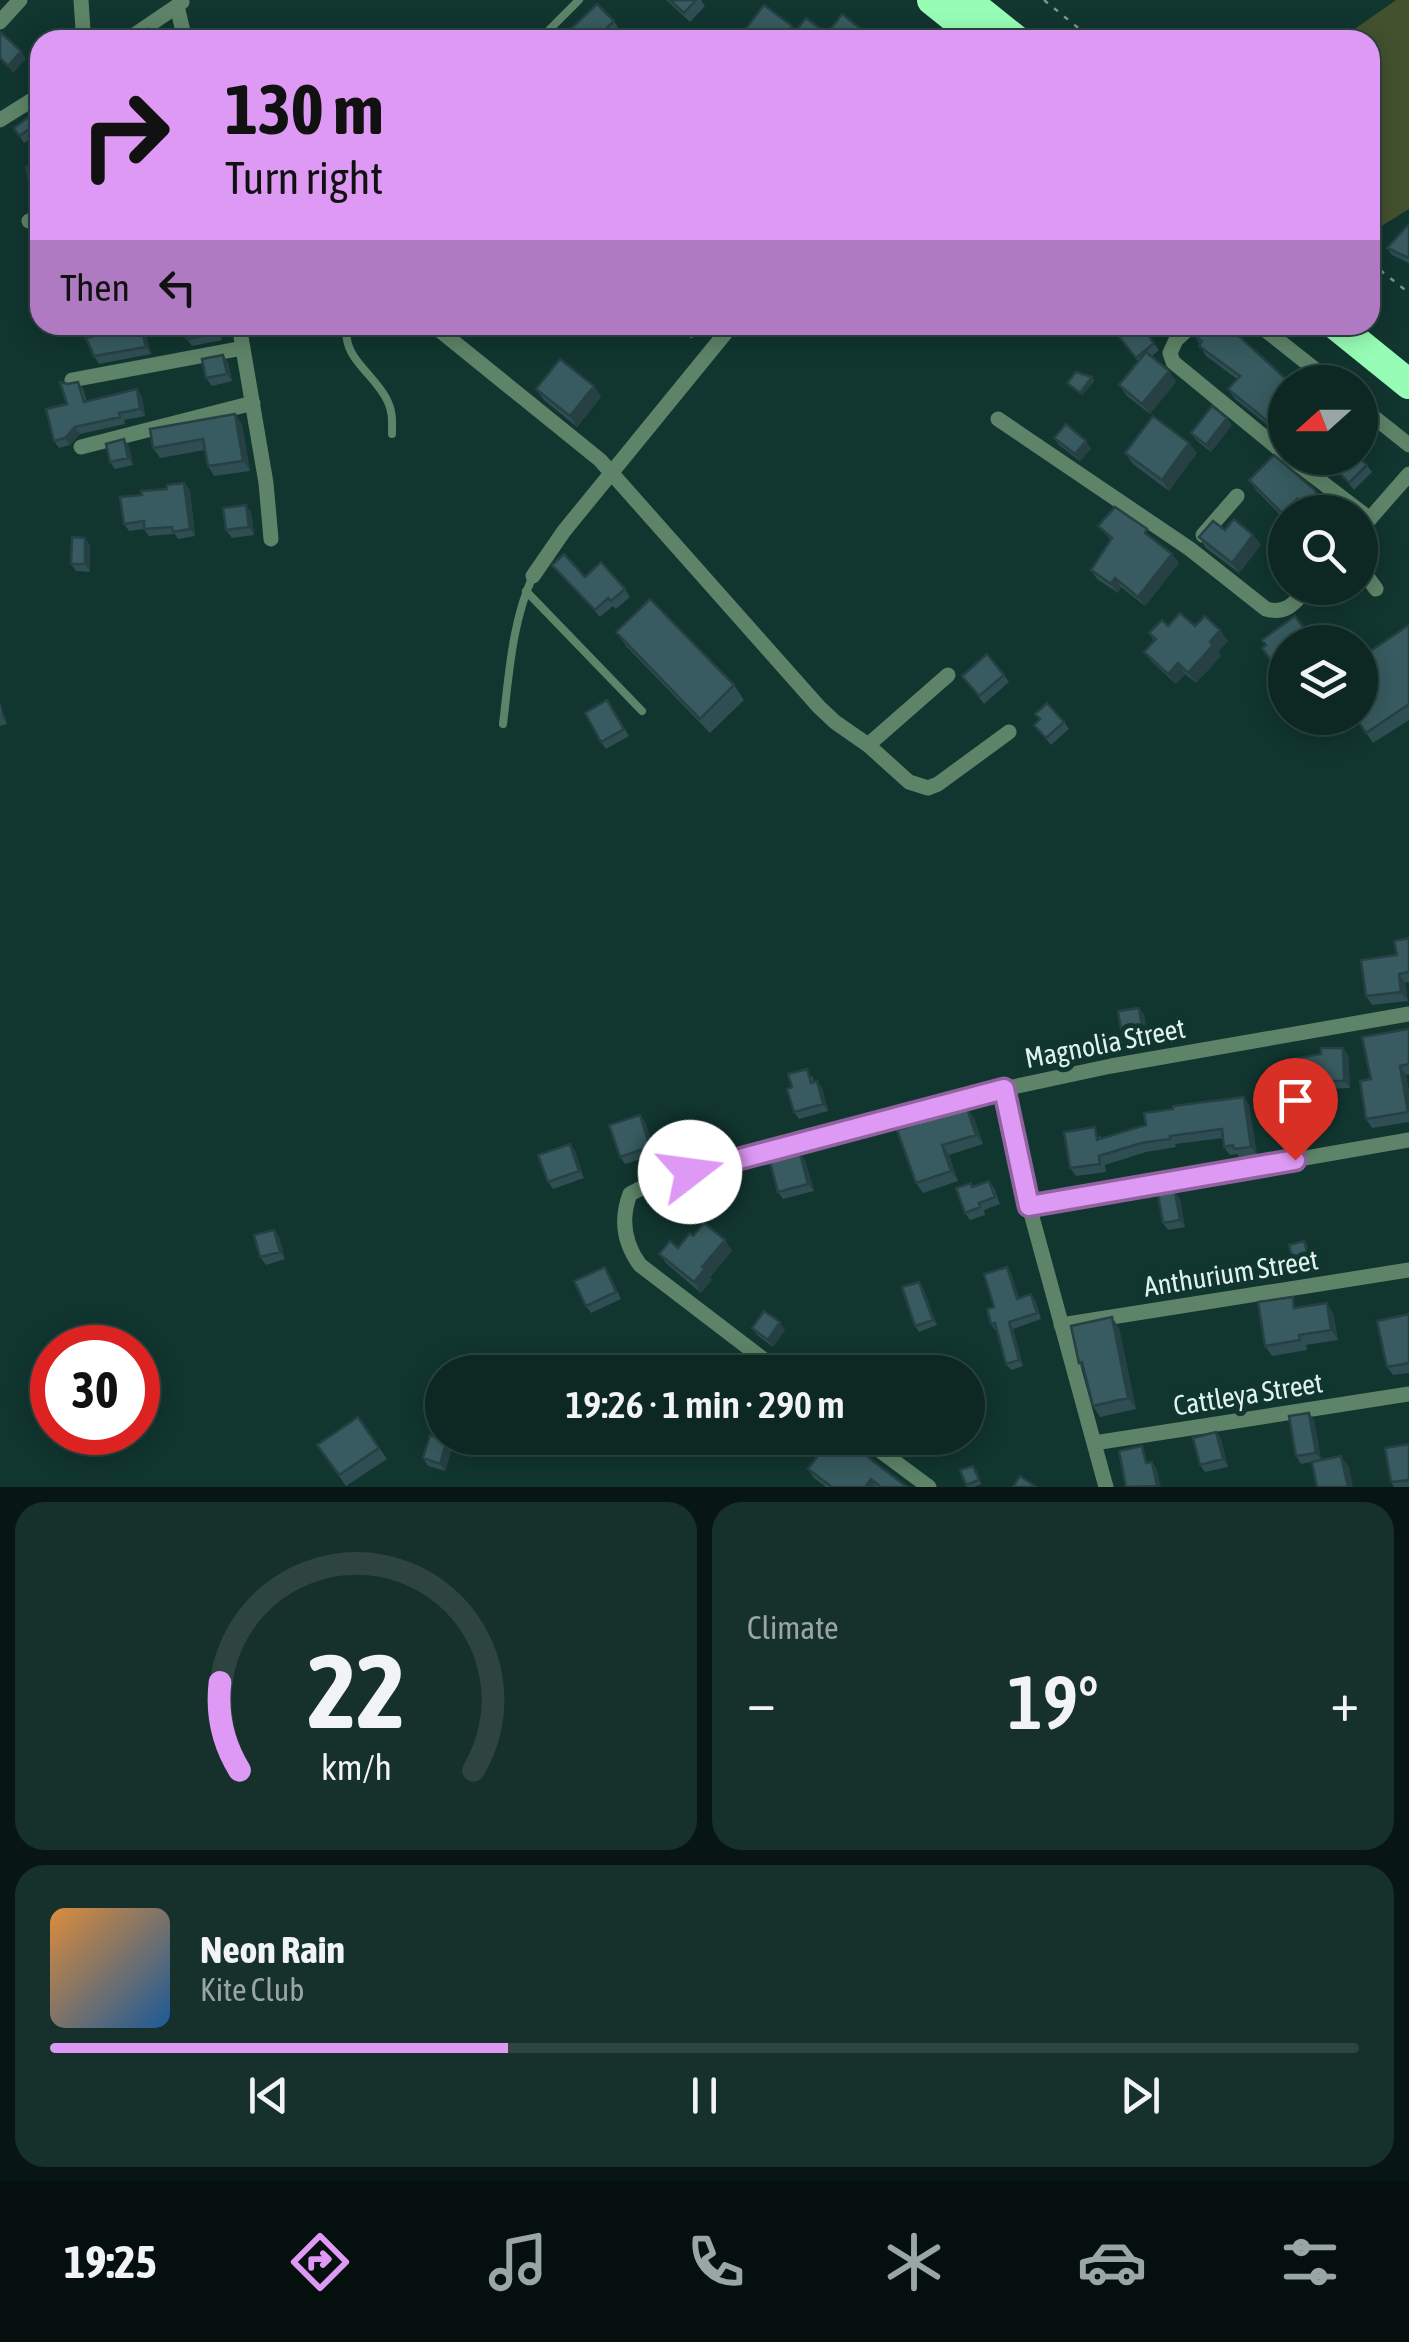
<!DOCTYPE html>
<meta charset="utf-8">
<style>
:root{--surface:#0d2823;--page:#16302b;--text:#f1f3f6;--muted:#9aa6a6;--line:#2d4441;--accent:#dd99f4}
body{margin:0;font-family:"Asap Condensed",sans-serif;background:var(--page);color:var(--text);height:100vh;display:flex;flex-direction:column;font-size:38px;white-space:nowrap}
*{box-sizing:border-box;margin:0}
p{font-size:32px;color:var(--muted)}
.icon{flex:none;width:55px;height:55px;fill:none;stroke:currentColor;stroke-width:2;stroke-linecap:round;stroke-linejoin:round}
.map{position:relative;height:1487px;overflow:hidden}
.sheet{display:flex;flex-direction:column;gap:15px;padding:15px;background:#071613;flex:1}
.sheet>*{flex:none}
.guide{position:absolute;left:30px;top:30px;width:1350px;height:305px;border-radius:30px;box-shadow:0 5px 25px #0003,0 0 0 2px var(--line);background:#dd99f4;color:#111;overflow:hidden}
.needle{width:65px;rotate:249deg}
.tools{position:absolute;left:1268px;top:365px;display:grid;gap:20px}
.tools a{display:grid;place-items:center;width:110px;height:110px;border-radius:50%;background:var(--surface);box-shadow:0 5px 25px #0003,0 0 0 2px var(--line);font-size:50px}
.speed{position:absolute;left:30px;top:1325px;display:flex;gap:20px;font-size:50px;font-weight:700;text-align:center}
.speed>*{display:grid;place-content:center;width:130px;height:130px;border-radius:50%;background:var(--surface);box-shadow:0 5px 25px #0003,0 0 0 2px var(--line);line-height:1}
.speed .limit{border:15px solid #d22;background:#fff;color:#111}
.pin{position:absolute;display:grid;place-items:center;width:85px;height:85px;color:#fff;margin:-102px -42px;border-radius:50% 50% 50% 0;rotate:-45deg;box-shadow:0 0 10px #0007}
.pin .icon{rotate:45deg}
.me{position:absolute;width:110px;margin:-55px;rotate:75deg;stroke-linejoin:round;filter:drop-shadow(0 0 8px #0008)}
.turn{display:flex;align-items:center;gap:35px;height:210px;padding:0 30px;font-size:45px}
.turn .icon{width:130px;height:130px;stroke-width:2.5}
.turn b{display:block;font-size:70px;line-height:85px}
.then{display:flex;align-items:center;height:95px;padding:0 30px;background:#0003;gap:20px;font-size:38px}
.big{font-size:75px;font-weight:600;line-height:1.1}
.sheet .tile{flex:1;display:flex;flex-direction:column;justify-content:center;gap:15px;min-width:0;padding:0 35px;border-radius:30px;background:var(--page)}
.sheet .dial{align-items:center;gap:0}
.dial svg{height:260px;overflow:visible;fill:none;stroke:var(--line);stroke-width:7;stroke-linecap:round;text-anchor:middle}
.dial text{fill:var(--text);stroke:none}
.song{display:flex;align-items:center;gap:30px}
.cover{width:120px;height:120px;border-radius:15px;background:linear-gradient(135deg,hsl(30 70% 55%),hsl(210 70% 35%))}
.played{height:10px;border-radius:5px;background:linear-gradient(90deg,var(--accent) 35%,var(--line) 35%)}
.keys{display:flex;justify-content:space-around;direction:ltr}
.heat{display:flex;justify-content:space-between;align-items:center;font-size:55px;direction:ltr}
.sheet .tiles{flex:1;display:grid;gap:15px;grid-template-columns:1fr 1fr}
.tile:last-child{grid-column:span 2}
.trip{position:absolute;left:425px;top:1355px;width:560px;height:100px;border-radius:50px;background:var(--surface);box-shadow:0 5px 25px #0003,0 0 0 2px var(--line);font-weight:600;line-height:100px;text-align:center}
.tab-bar{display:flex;height:160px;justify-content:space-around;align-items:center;background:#05100e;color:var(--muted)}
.tab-bar .icon{width:70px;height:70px}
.tab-bar .active{color:var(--accent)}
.tab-bar b{font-size:45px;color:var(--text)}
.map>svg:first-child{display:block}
</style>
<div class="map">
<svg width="1409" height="1487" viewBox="0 0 1409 1487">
<rect width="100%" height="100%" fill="#11352f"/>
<!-- green -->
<path fill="#44512e" d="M1396 0H1409V209L1370 233V40H1339Z"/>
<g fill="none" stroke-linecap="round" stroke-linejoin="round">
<!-- path -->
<path stroke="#799590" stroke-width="2.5" stroke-dasharray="5 8" stroke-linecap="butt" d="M1044 0 1093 40
M1370 262 1409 293
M679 325 697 342"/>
<!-- lane -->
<path stroke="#5d8468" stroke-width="8" d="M539 40 579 0
M347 325C341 359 376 374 388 402 393 413 392 422 392 434
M526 591 642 711
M503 724C509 675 512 621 533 576"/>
<!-- street -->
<path stroke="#5d8468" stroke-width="15" d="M81 0 83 30 87 40
M182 2 177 6 185 40
M0 22 20 0
M127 40 177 6
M0 120 40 95
M29 221 40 218
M239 325 266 483 271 539
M433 325 600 460 819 707 835 722 868 745 909 782 928 788 938 784 1009 732
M1192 325 1176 340 1170 353 1173 362 1285 454
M1259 325 1331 382
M72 380 243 348
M1360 406 1409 445
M998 419 1190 549 1266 609C1287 615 1295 602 1308 588
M81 447 253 403
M1290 458 1370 519
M1360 530 1409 474
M1203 535 1237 496
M1360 567 1376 589
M533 576 564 531 732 325
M868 745 948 675
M1003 1089 1029 1206 1106 1487
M1029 1206 1409 1140
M1061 1325 1409 1270
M780 1372 640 1265C624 1243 620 1220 630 1194L655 1181 1003 1089 1111 1066 1409 1014
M863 1438 929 1487
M1094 1443 1409 1394"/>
<!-- highway -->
<path stroke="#97fdb6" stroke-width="30" d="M932 0 982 40
M966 0 1016 40
M1336 325 1409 384"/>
</g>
<!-- wall -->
<path fill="#2f4e53" d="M666 0H701L705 6 690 22Z
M614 21 621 32 613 40H559Z
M40 108 36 135 24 143 14 128Z
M40 164V205H38L33 198Z
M1409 224V263L1392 255 1387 248Z
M217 325 222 340 192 346 187 339Z
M1140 325 1159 350 1151 357 1169 371 1176 382 1150 414 1127 396 1119 385 1138 361 1114 332Z
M145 332 151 354 99 364 94 356Z
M1195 336 1288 381 1302 382H1285V439L1235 399 1228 389 1237 379 1206 356Z
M223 355 228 362 232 381 212 386 206 378Z
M78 382 83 389 87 402 142 396 145 416 124 420 125 424 80 434 70 445 59 448 54 441 67 404Z
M594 386 601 397 577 427 544 400 536 389Z
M242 424 250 471 214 476 208 466 205 450 160 458 153 448Z
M1232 425 1211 452 1196 440 1191 433Z
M1054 438 1086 441 1091 449 1080 461 1059 445Z
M124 439 129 446 133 465 115 469 110 462Z
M1189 443 1197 453 1169 491 1133 464 1125 453Z
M1332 465H1367L1372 472 1354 490Z
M1249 480 1315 490 1322 500 1327 512H1306L1304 509 1300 512H1285V520L1256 490Z
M184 483 190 490 195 536 178 539 175 534 149 536 144 529 129 531 124 524 142 495 167 489Z
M251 512 254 535 232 538 226 530Z
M1098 526 1154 538 1153 539 1172 554 1179 563 1145 606 1121 587 1118 593 1097 579 1091 570 1111 540Z
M1225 530 1253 535 1261 545 1239 573 1206 548 1199 537Z
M90 545V572L76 571 71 564Z
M552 565 625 589 630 597 616 609 613 606 600 617Z
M1409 625V720L1373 743 1356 718Z
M1168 626H1195L1228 641 1218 652 1221 656 1196 683 1185 674 1176 684 1152 662 1144 652 1154 641 1149 633Z
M1314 626 1326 642H1285V678L1283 679 1262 648 1306 631Z
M616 632 734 685 744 700 710 733 626 646Z
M1004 675 1009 682 984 704 962 676Z
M0 703 7 724 0 726Z
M612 708 629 736 606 749 601 742Z
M1035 714 1064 722 1069 729 1051 745 1034 725 1039 719Z
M1409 938V982L1405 983 1408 1001 1372 1005 1366 996Z
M1139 1008 1144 1015 1147 1034 1126 1038 1121 1030Z
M1409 1029V1074L1406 1075 1409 1091V1122L1372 1128 1366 1119 1371 1079Z
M1343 1048 1348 1055 1350 1088 1327 1089 1325 1085 1297 1090 1292 1083Z
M812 1076 814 1082 822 1088 828 1111 799 1119 794 1112 792 1087Z
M1244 1097 1249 1105 1257 1155 1239 1157 1237 1154 1230 1155 1224 1147 1223 1138 1175 1144 1176 1147 1146 1152 1105 1165 1106 1172 1076 1176 1070 1168 1101 1135V1139Z
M928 1109 934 1118H974L983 1144 949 1155 958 1181 923 1193 916 1183 919 1123Z
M640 1115 645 1122 656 1154 625 1164 620 1157Z
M570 1144 575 1151 584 1178 553 1189 548 1182Z
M805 1160 814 1191 783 1199 778 1192Z
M989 1181 994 1188 1000 1204 984 1210 985 1215 970 1220 965 1213 974 1186Z
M1175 1192 1180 1199 1185 1227 1168 1230 1163 1223Z
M274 1230 279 1237 285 1259 266 1265 260 1257Z
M693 1236 725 1240 732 1251 710 1277 712 1280 701 1293 667 1264 659 1254 678 1248Z
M1304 1241 1307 1245 1311 1264 1296 1268 1294 1264Z
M1011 1273 1019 1298 1035 1300 1041 1319 1013 1329 1023 1366 1011 1370 1006 1364 997 1329 995 1330 991 1324 994 1307Z
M610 1275 621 1299 591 1313 586 1306Z
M919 1282 923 1288 937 1325 919 1332 915 1326Z
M1300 1307 1333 1313 1338 1340 1306 1345 1307 1350 1272 1356 1265 1346Z
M1409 1314V1373L1393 1375 1387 1367Z
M752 1328 785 1330 773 1347 757 1335Z
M1119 1328 1136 1409 1100 1417 1093 1406 1084 1370 1079 1363Z
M358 1417 387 1459 346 1486 317 1445Z
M1314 1420 1321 1460 1301 1464 1296 1456Z
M1216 1432 1221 1439 1228 1467 1205 1472 1200 1465Z
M447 1441 452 1448 445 1471 428 1466 423 1458Z
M1409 1444V1487H1394L1391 1482Z
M808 1469 907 1487H826L814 1478Z
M976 1469 981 1484 974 1487H967L960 1470Z"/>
<!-- shaded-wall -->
<path fill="#264043" d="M792 26 797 33 792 40H781Z
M861 29 866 36 863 40H853Z
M21 51 26 59 13 73 8 66Z
M140 325 145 332 151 354 146 347Z
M223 355 228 362 232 381 227 374Z
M1169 371 1176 382 1150 414 1142 404Z
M1092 377 1095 381 1082 396 1080 393Z
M594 386 601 397 577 427 570 416Z
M137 389 142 396 145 416 140 409Z
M235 414 242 424 250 471 243 461Z
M1227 418 1232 425 1211 452 1206 445Z
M75 427 80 434 70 445 65 438Z
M124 439 129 446 133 465 128 458Z
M1086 441 1091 449 1080 461 1075 454Z
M1189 443 1197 453 1169 491 1162 480Z
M184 483 190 490 195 536 190 529Z
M1315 490 1322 500 1327 512H1324Z
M246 505 251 512 254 535 249 527Z
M1253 535 1261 545 1239 573 1232 563Z
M85 538 90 545V572L85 564Z
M1172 554 1179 563 1145 606 1138 597Z
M1115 578 1121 587 1118 593 1111 584Z
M1220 630 1228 641 1218 652 1221 656 1196 683 1188 673Z
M1178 663 1185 674 1176 684 1168 674Z
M0 703 7 724 2 717Z
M1399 974 1405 983 1408 1001 1401 992Z
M1139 1008 1144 1015 1147 1034 1142 1027Z
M1343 1048 1348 1055 1350 1088 1344 1081Z
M1400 1066 1406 1075 1409 1091V1114Z
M817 1081 822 1088 828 1111 823 1104Z
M1244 1097 1249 1105 1257 1155 1251 1147Z
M967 1108 974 1118 983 1144 976 1135Z
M640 1115 645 1122 656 1154 650 1147Z
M570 1144 575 1151 584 1178 579 1171Z
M942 1145 949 1155 958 1181 951 1171Z
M800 1153 805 1160 814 1191 808 1184Z
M1175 1192 1180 1199 1185 1227 1180 1220Z
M274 1230 279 1237 285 1259 280 1252Z
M725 1240 732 1251 710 1277 712 1280 701 1293 694 1282 702 1267Z
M1007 1267 1011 1273 1021 1305 1017 1299Z
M919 1282 923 1288 937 1325 933 1320Z
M1327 1303 1333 1313 1338 1340 1331 1330Z
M1112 1317 1119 1328 1136 1409 1128 1398Z
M780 1322 785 1330 773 1347 768 1340Z
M1009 1322 1013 1329 1023 1366 1019 1360Z
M1309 1413 1314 1420 1321 1460 1316 1453Z
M1216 1432 1221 1439 1228 1467 1223 1459Z
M447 1441 452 1448 445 1471 440 1464Z
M1341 1456 1349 1467 1353 1487H1348Z
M1152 1462 1157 1469 1161 1487 1157 1486Z
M871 1479 876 1487H865Z"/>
<!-- building -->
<path fill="#375b60" stroke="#264043" stroke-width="2.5" d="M670 0H696L684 13Z
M597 4 614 21 594 40H559Z
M764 5 792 26 781 40H747L741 35Z
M842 14 861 29 853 40H796L792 36 806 18 827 34Z
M148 29 155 40H128Z
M0 32 21 51 8 66 0 58Z
M40 55V69L33 60Z
M40 108V140L31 128 19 136 14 128Z
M40 164V196L33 198 26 167Z
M1409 224V258L1387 248Z
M140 325 146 347 94 356 86 338Z
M182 325H214L217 333 187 339Z
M1110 325H1140L1154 343 1136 358Z
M1203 325H1207L1214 330 1218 325H1223L1241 338 1288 381 1294 375 1302 382H1285V429L1282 433 1228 389 1240 376 1199 346 1202 341 1195 336Z
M1146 352 1169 371 1142 404 1119 385Z
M223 355 227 374 206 378 202 359Z
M560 359 594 386 570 416 536 389Z
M1076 372 1092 377 1080 393 1067 383Z
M60 382 68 384 78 382 84 402 137 389 140 409 119 413 120 417 75 427 65 438 54 441 46 409 67 404Z
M1212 406 1227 418 1206 445 1191 433Z
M235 414 243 461 208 466 203 439 153 448 150 429Z
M1153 416 1189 443 1162 480 1125 453Z
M1066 424 1086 441 1075 454 1054 438Z
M124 439 128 458 110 462 106 444Z
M1274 455 1315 490 1324 512H1306L1297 499 1282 513 1249 480Z
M1339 458H1359L1367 465 1349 483 1332 465Z
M184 483 190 529 173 532 172 527 144 529V521L124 524 120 497 142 495 141 491 167 489V485Z
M246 505 249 527 226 530 223 508Z
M1115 507 1147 529 1145 533 1172 554 1138 597 1115 578 1111 584 1091 570 1112 538 1098 526Z
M1234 519 1253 535 1232 563 1199 537 1213 521 1225 530Z
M72 537 85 538V564H71Z
M564 554 585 577 601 562 625 589 611 601 608 598 595 610 552 565Z
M650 599 734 685 700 719 616 632Z
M1180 613 1195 626 1205 616 1220 630 1210 642 1213 645 1188 673 1178 663 1168 674 1144 652 1156 639 1149 633 1162 620 1168 626Z
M1295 616 1306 631 1314 626 1325 641 1323 642H1285V666L1283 663 1276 668 1262 648 1266 645 1262 640Z
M1409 625V704L1366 733 1356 718H1360V658Z
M987 654 1004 675 979 696 962 676Z
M607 700 624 729 601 742 585 713Z
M1047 703 1064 722 1046 738 1034 725 1040 719 1035 714Z
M1409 938V972L1399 974 1401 992 1366 996 1361 960 1397 955 1394 941Z
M1139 1008 1142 1027 1121 1030 1118 1011Z
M1409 1029V1064L1400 1066 1408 1112 1366 1119 1360 1081 1371 1079 1362 1037Z
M1321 1048H1343L1344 1081H1322V1078L1292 1083 1288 1060 1321 1054Z
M807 1069 811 1083 817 1081 823 1104 794 1112 787 1089 792 1087 788 1074Z
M1244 1097 1251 1147 1234 1149 1233 1145 1224 1147 1222 1129 1170 1136V1139L1141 1143 1099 1156 1100 1164 1070 1168 1064 1132 1095 1127 1097 1140 1146 1125 1144 1113 1173 1109V1106Z
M967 1108 976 1135 942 1145 951 1171 916 1183 897 1130 919 1123 915 1112 928 1109 931 1119Z
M640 1115 650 1147 620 1157 609 1125Z
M570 1144 579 1171 548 1182 538 1155Z
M800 1153 808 1184 778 1192 770 1162Z
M989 1181 995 1197 979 1203 980 1207 965 1213 956 1188 971 1183 972 1187Z
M1175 1192 1180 1220 1163 1223 1158 1194Z
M704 1223 725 1240 702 1267 705 1269 694 1282 659 1254 670 1241 678 1248 690 1233 693 1236Z
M274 1230 280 1252 260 1257 254 1235Z
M1304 1241 1309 1260 1294 1264 1289 1245Z
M605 1267 616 1292 586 1306 574 1281Z
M1007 1267 1017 1299 1031 1294 1037 1313 1009 1322 1019 1360 1006 1364 995 1323 991 1324 987 1309 994 1307 984 1274Z
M919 1282 933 1320 915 1326 902 1287Z
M1293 1297 1294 1308 1327 1303 1331 1330 1299 1335 1300 1340 1265 1346 1258 1302Z
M764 1311 780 1322 768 1340 752 1328Z
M1409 1314V1363L1387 1367 1377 1321Z
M1112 1317 1128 1398 1093 1406 1082 1362 1079 1363 1071 1326Z
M939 1360 943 1372H929L926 1364Z
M1309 1413 1316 1453 1296 1456 1289 1416Z
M358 1417 379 1448 339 1475 317 1445Z
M1216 1432 1223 1459 1200 1465 1193 1438Z
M430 1435 447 1441 440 1464 423 1458Z
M831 1438H843L907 1487H881L871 1479 865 1487H832L808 1469Z
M1409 1444V1480L1391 1482 1385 1448Z
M1142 1446 1146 1463 1152 1462 1157 1486 1126 1487 1119 1451Z
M1341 1456 1348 1487H1317L1312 1462Z
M973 1466 979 1480 966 1485 960 1470Z
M1020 1476 1036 1487H1013Z"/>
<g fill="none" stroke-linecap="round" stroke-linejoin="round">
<defs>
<path id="route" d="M690 1172 1004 1089 1029 1206 1295 1160"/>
</defs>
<!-- route casing -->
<use href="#route" stroke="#90639f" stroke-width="25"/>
<!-- route -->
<use href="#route" stroke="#dd99f4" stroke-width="18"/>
</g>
<g text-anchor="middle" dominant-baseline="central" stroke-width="10" stroke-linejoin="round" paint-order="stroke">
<!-- street labels -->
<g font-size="28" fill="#dff2ee" stroke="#11352f">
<text transform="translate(1105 1043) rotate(-11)">Magnolia Street</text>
<text transform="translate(1231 1273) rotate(-9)">Anthurium Street</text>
<text transform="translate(1248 1394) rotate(-9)">Cattleya Street</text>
</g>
</g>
</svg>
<div class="tools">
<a><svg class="needle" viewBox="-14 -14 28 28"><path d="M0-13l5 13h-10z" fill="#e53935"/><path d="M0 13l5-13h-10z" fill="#9aa6a6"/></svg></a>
<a><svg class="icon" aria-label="search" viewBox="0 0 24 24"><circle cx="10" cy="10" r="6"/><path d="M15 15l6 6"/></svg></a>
<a><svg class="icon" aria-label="layers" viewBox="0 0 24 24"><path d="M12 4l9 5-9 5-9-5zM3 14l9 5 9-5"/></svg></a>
</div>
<div class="speed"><div class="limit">30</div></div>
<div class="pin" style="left:1295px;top:1160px;background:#d93025"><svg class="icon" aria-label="arrive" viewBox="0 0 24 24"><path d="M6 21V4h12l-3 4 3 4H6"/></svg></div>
<svg class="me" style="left:690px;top:1172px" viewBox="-20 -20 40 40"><circle r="19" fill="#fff"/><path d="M0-13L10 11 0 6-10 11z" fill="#dd99f4"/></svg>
<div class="trip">19:26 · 1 min · 290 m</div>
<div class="guide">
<div class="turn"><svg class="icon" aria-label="right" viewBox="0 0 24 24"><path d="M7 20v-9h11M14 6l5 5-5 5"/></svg><div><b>130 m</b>Turn right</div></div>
<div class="then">Then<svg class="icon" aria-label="left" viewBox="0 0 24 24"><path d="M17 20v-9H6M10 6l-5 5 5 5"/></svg></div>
</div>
</div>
<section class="sheet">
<div class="tiles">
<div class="tile dial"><svg viewBox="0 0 100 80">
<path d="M14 69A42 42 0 1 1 86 69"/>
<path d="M14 69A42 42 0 0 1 8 42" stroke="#dd99f4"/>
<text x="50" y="56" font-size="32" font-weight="700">22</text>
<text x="50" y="72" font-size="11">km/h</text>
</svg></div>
<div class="tile"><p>Climate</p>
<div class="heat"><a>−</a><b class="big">19°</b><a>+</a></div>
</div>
<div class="tile">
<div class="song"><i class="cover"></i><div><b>Neon Rain</b><p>Kite Club</p></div></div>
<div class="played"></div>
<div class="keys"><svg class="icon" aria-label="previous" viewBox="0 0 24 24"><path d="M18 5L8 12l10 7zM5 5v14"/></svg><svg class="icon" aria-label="pause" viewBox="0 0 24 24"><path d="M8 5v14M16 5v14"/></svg><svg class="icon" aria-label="next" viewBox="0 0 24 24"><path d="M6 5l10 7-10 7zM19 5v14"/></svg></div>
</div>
</div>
</section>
<nav class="tab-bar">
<b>19:25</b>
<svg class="icon active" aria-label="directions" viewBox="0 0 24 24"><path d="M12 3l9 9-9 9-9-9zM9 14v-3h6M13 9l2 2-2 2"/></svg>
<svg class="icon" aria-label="music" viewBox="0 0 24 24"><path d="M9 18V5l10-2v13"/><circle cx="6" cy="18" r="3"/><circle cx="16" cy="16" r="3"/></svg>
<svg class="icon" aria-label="phone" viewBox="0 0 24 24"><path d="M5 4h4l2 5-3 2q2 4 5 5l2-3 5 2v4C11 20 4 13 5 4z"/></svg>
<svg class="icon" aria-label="climate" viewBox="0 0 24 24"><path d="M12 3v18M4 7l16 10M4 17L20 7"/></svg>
<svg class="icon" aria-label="car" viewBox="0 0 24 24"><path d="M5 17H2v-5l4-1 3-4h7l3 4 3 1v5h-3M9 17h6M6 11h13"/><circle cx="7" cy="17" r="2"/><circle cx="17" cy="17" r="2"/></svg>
<svg class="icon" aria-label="filters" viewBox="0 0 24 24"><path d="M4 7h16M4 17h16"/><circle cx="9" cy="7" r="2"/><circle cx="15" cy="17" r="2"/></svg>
</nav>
